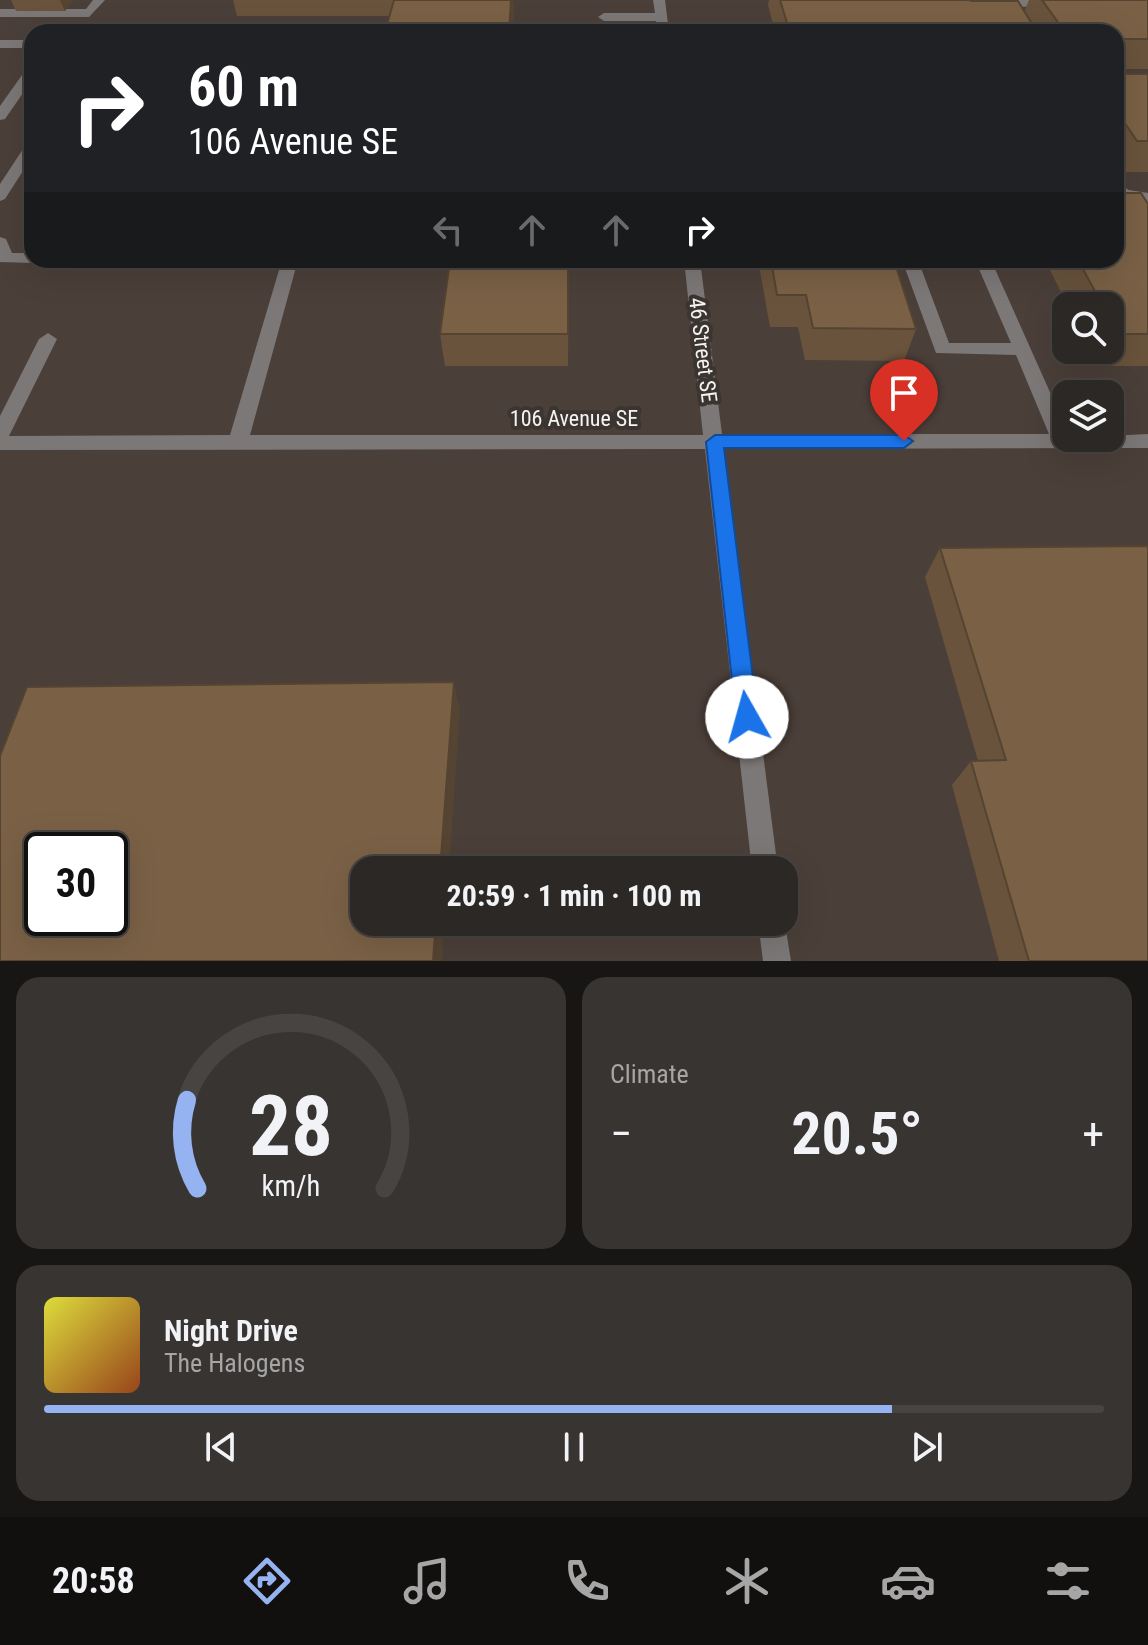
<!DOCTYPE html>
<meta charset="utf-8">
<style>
:root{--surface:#2c2825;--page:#383432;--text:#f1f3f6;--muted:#a6a6a7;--line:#484442;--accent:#95b2f1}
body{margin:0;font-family:"Roboto Condensed",sans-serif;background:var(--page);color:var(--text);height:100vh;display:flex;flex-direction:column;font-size:30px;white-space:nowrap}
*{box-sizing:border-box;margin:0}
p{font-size:26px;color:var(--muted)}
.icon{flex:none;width:44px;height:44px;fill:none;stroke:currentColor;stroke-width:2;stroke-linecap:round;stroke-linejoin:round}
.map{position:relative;height:961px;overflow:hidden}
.side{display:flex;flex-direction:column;gap:16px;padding:16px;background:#181614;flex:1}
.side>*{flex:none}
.hud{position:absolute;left:24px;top:24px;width:1100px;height:244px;border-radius:24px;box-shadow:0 8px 32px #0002,0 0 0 2px var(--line);background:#202124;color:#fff;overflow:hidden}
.controls{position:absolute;left:1052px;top:292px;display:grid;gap:16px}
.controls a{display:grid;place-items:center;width:72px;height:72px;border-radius:16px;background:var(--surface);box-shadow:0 8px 32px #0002,0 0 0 2px var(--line);font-size:40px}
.speed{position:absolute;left:24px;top:832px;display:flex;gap:16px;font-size:40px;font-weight:700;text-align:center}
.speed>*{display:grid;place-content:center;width:104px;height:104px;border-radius:50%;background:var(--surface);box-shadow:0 8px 32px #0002,0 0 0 2px var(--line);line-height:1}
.speed .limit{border:4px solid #111;border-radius:12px;background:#fff;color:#111}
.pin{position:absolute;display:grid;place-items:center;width:68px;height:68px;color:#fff;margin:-82px -34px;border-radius:50% 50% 50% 0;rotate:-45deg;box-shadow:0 0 8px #0007}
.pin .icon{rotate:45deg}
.me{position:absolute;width:88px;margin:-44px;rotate:353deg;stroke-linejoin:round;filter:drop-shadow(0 0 6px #0008)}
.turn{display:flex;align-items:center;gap:28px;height:168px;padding:0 32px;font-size:36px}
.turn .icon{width:104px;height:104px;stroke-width:2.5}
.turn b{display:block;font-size:56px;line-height:68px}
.lanes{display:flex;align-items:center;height:76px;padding:0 32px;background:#0003;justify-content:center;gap:40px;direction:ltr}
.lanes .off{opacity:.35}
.big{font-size:60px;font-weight:700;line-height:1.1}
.side .widget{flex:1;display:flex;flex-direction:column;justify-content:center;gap:12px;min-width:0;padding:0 28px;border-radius:24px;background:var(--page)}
.side .dial{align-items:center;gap:0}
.dial svg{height:208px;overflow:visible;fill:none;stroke:var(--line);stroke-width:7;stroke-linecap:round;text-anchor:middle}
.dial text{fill:var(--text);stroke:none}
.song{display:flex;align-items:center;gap:24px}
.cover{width:96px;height:96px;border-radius:12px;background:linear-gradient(135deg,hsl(60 70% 55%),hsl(20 70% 35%))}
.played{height:8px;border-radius:4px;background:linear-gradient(90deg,var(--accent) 80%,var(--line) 80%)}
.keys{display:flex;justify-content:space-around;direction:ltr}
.heat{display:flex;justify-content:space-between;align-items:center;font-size:44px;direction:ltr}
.side .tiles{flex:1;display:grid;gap:16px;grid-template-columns:1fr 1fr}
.widget:last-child{grid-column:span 2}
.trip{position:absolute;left:350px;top:856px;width:448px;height:80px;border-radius:24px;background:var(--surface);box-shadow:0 8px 32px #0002,0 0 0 2px var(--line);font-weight:700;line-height:80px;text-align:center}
.tabs{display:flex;height:128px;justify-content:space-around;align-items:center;background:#12100f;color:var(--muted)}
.tabs .icon{width:56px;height:56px}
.tabs .selected{color:var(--accent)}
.tabs b{font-size:36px;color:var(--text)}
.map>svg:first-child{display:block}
</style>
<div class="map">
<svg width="1148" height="961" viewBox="0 0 1148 961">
<rect width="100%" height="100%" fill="#3b3531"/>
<!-- built -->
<path fill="#4b3f39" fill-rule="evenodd" d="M0 0H1148V961H0ZM32 32H1116V260H32ZM1066 306H1110V350H1066ZM1066 394H1110V438H1066ZM42 850H110V918H42ZM364 870H784V922H364Z"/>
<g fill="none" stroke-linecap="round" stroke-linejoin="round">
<!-- minor -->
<path fill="#7c7877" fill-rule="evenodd" d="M93 0H105L89 17H0V9H86Z
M653 0H665L669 32H657L656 21H604L598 17 604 13H655Z
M1061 0 1060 4 1056 6 1016 7 1028 32H1016L1003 8 1013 0Z
M0 40H32V48H0Z
M32 67V80L5 119 0 120V106L27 68Z
M32 142V157L5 199 0 201V184L27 143Z
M1116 183 1129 190 1148 193V203L1119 197Z
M0 237 6 239 12 253H32V260H39L32 263 0 262Z
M282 260H298L250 435H703L684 260H700L722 434H1049L1016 355 936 353 902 260H918L949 343H1011L975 260H991L1066 428V438L1148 434V448L724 449 778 870H752L705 449 0 450V416L39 339 48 333 57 339 9 436 230 435Z
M784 918 791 961H763L758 922H784Z"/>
</g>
<!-- wall -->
<path fill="#69533c" d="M11 0H73L65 11H16Z
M233 0H513L514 19 390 16H237Z
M769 0H970L971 1 1024 12 1029 0H1148V69H1116V32H775L768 5Z
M1116 74H1148V172H1121L1116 165Z
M1148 204V366H1098L1090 350H1110V306H1068L1045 260H1116Z
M569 260 568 366H445L440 334Z
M758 260H894L916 329 904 361 805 360 798 327H770Z
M940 548 1148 961H999L952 785 971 761H978L925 577Z"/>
<!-- shaded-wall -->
<path fill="#554431" d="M60 0H73L65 11Z
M511 0H513L514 19 513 32H509Z
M454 682 460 709 449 870H440Z
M436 922H445L442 961H433Z"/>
<!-- building -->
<path fill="#7a6146" stroke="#554431" stroke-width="2" fill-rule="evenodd" d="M394 0H511L509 32H385Z
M780 0H970L971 1H1018L1037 32H820L818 26H788Z
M1042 0H1148V39H1116V32H1065Z
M1116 74H1148V141H1137L1116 110Z
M1116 193H1141L1148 204V334H1118L1110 320V306H1103L1078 260H1116Z
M450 260H568V334H440Z
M771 260H894L916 329 813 328 806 295H777Z
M1148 546V961H1029L971 761 1006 760 940 548Z
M454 682 440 870H364V922H436L433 961H0V756L27 687ZM42 850H110V918H42Z"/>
<!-- route -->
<path fill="#1a73e8" stroke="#114b97" stroke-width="2" d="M715 435H904L913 441 904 448H724L758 717 755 724 747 727 740 724 736 717 706 442Z"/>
<g text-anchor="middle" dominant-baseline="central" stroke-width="8" stroke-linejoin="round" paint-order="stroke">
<!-- street labels -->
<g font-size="22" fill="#f6f2f0" stroke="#3b3531">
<text transform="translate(703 350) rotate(83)">46 Street SE</text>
<text x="574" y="418">106 Avenue SE</text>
</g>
</g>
</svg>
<div class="controls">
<a><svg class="icon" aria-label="search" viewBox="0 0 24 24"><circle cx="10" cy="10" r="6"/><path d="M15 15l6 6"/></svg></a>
<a><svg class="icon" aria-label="layers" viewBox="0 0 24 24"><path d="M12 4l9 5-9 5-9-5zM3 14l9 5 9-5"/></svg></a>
</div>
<div class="speed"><div class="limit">30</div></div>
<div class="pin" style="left:904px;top:441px;background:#d93025"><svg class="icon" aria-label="arrive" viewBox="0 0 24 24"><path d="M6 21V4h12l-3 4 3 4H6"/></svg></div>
<svg class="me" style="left:747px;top:717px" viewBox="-20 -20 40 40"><circle r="19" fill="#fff"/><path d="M0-13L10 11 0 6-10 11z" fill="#1a73e8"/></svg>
<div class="trip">20:59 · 1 min · 100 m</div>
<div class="hud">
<div class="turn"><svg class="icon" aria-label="right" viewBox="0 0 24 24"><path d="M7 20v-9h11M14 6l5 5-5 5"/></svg><div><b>60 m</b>106 Avenue SE</div></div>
<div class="lanes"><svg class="icon off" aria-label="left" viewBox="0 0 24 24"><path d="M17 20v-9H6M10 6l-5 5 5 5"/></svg><svg class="icon off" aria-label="ahead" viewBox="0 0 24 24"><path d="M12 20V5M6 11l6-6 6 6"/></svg><svg class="icon off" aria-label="ahead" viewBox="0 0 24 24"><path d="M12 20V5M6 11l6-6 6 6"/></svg><svg class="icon" aria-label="right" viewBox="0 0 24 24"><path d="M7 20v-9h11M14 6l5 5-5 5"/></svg></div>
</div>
</div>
<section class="side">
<div class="tiles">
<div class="widget dial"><svg viewBox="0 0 100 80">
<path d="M14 69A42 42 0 1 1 86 69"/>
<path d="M14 69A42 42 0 0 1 10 35" stroke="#95b2f1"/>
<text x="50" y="56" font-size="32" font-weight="700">28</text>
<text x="50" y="72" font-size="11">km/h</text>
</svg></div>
<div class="widget"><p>Climate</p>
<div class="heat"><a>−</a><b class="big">20.5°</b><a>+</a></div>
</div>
<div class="widget">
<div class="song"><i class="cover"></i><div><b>Night Drive</b><p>The Halogens</p></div></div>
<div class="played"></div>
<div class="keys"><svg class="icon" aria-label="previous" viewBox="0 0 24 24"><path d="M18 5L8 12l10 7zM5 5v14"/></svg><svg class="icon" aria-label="pause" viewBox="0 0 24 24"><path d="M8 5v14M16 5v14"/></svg><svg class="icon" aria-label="next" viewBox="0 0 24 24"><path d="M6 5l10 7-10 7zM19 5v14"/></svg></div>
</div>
</div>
</section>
<nav class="tabs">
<b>20:58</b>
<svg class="icon selected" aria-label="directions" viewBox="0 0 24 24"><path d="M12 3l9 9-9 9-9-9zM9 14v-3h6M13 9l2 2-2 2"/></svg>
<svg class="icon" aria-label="music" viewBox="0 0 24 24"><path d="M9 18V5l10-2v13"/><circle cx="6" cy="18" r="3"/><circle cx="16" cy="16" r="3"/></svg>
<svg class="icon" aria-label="phone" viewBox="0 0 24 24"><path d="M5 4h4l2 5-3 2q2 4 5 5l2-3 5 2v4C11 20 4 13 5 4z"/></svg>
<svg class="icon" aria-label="climate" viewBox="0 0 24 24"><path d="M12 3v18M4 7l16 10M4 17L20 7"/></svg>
<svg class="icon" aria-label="car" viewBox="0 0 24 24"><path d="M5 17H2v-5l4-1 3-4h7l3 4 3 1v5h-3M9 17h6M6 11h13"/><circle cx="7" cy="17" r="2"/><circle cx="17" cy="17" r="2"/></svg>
<svg class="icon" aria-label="filters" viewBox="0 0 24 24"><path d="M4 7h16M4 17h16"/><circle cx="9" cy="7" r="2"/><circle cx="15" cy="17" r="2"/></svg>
</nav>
